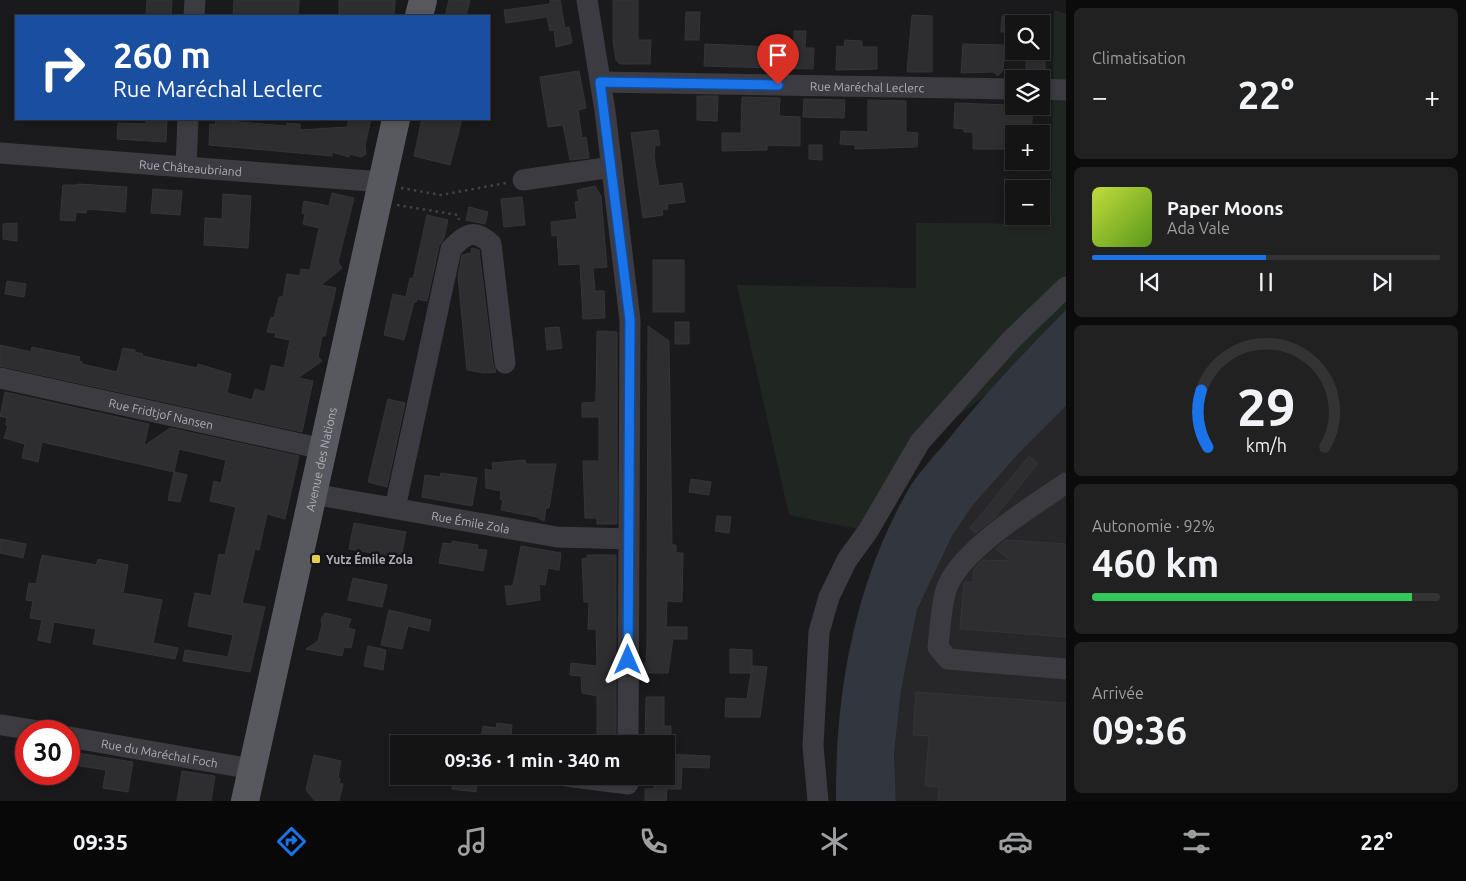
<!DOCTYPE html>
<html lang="fr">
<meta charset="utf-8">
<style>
:root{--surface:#141415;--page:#212122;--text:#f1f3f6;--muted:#9d9ea0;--line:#333334;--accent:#1a73e8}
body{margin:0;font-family:Ubuntu,sans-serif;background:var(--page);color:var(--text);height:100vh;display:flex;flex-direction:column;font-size:19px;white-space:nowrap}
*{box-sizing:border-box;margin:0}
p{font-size:16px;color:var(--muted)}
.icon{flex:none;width:28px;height:28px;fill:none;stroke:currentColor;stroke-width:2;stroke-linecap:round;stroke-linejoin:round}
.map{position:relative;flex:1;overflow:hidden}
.side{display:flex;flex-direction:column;gap:8px;padding:8px;background:#0b0b0c;width:400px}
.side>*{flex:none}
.hud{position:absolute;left:15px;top:15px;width:475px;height:105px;border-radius:0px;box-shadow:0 2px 8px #0003,0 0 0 1px var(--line);background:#1a4fa0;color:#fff;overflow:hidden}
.buttons{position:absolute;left:1005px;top:15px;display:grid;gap:10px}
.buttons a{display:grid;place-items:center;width:45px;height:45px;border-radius:0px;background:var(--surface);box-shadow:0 2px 8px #0003,0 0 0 1px var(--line);font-size:25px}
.speed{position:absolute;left:15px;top:720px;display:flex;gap:10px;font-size:25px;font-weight:700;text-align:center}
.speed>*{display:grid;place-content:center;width:65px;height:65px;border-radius:50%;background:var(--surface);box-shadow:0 2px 8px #0003,0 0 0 1px var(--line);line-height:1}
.speed .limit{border:8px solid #d22;background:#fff;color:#111}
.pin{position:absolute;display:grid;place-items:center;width:42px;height:42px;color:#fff;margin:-51px -21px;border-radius:50% 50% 50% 0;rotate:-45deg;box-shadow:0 0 5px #0007}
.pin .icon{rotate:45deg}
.me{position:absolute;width:55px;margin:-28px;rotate:0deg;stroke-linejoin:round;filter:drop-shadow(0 0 4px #0008)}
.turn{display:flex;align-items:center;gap:18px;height:105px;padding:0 15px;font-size:22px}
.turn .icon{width:65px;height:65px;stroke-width:2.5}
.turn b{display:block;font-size:35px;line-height:42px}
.big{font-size:38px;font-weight:700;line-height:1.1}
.side .tile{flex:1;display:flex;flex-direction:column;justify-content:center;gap:8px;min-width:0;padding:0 18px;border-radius:8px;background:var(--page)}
.side .dial{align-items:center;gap:0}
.dial svg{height:130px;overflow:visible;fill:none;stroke:var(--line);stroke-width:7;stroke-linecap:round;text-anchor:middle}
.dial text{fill:var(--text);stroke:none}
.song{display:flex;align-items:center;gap:15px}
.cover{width:60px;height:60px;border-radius:8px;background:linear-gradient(135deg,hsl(70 70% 55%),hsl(90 70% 35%))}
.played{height:5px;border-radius:2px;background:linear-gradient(90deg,var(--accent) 50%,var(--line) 50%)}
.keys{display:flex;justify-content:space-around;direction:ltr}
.heat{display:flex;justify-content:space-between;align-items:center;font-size:28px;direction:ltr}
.charge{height:8px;border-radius:4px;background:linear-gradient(90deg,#34c759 92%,var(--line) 0)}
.trip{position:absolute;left:390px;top:735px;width:285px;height:50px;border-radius:0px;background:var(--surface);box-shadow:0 2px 8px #0003,0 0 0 1px var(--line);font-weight:700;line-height:50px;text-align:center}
.tabs{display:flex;height:80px;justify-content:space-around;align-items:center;background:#080808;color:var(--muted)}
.tabs .icon{width:35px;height:35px}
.tabs .active{color:var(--accent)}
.tabs b{font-size:22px;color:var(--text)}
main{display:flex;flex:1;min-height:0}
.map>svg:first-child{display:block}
</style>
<main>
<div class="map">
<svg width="1066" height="801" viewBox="0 0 1066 801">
<rect width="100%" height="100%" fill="#1a1a1c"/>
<!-- built -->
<path fill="#272629" d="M1066 406V801H896L894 754 901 691 917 610 952 536 973 505 1020 452Z"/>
<!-- green -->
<path fill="#202722" d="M1054 10 1066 14V311L1008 378 938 431 868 531 789 515 737 285 916 288V223L1051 224Z"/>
<!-- water -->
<path fill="#31363f" d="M1066 310V406L1020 452 973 505 952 536 917 610 901 691 894 754 896 801H836C835 692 855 580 911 485 921 470 935 455 947 441 984 395 1024 352 1066 310Z"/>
<!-- building -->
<path fill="#2e2d30" stroke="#353438" d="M147 0H172L171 16H146Z
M234 0H299L298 16H233Z
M339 0H395L394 16 339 15Z
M449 0H470L466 16H445Z
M550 0H560L565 28 569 27 572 43 556 47 554 30 550 31 547 17 506 23 504 10 550 4Z
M613 0H638V40H651L650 64H620L616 60 613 40Z
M686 12H700L699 40H685Z
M912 15 932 16V72H907Z
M1002 16H1014V32H1001Z
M794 31H806L805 48H814L813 69 704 66 705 44 794 48Z
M845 40 862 41V47H877V69L836 70 837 46 844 47Z
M963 44 1004 45 1003 70 998 76 993 72 961 73Z
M1026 58 1045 59V75H1026Z
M579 71 586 108 578 110 582 138 586 137 589 158 570 160 563 125 548 127 540 77Z
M697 96H718L717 121 697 120Z
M742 97 780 98 779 116 800 117V146L767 145V150L722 151V133H741Z
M804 99 845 100 844 118 803 117Z
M868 100 906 101V132L918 133 917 147 855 149V145L840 144 841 131 868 132Z
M955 103 1033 106 1031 134H1014L1012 149H973V132H964V129L954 128Z
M146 119H167L166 142 117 139 118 123 146 124Z
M349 119H371L365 145 366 154 361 157 350 154 349 157 332 152V156L209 145 210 124 215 125 216 120 287 126V123L300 124V130L347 127Z
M422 119H462L450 165 414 156Z
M658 130 660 145 655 146 654 157 659 186 682 183 685 202 667 204 668 209 662 210 663 215 643 218 631 133Z
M809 145H822V160L809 159Z
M78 184 127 187 125 212 87 209 86 213 76 212 75 221 60 220 63 185H77Z
M595 186 601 196 607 267 593 268 595 291H604L605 318 583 319 580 264 559 265 557 235 552 236 551 222 577 219 575 202 579 201 577 190Z
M153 189 182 191 180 215 151 213Z
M332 193 354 198 338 262 342 268 321 285 336 288 325 336H322L318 357 322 361 298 378 313 381 302 432 0 366V345L31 352 32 347 80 357 79 361 82 362V364L117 372 123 348 135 350V352L143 354 142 356 197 368 198 364 231 374 227 393 252 400 255 389 265 392 271 365 284 368 290 340 275 337 276 333 267 332 271 317 274 318 279 297H283L287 274 300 276 301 269 310 270 319 228 303 224 305 214 302 213 304 201 329 206Z
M223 194 251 196 248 248 204 245 205 218 222 219Z
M522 197 525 225 504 227 501 199Z
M469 207 488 212 485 224 466 220Z
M427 215 448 220 444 238 439 246 427 301 417 299 416 302H414L404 340 384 335 393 294 406 297 410 278 413 279Z
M17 223V241L3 239V224Z
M472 248 479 250 493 364 496 372 483 373 467 370 458 276 462 255 471 253Z
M653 260H684V312H653Z
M7 281 26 284 24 297 5 294Z
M675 322H689V344H675Z
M648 326 669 341 672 545H676V553H683L682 602 667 601 666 627H687V639H673L668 673H641V669L646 662 647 645Z
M559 327 562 348 547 350 545 328Z
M597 331 617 332V524H597V518H585L583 461H599V417H582V403L596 402Z
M5 392 149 424 144 446 170 428 299 456 285 519 267 514 259 550 255 549 242 603 265 607 250 672 183 661 185 650 228 657 233 635 188 626 195 593 211 596 219 554 225 555 236 507 210 501 214 481 221 483 226 460 179 449 174 472 187 475 180 502 168 500 174 472 42 442 38 462 22 458 25 444 4 438 8 426 6 425 7 418 0 416Z
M388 399 405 403 387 487 368 482Z
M1029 456 1038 463 995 517 976 533 970 528Z
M525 460 526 464H556L549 508H546L544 521 537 517 501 510 503 500 500 499 501 491 486 488 485 469 493 471 492 463Z
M441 473 477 478 472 506 422 497 425 475 440 477Z
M691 479 711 482 709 495 689 492Z
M717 516 731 517 729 533 715 531Z
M354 523 406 532 401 558 349 549Z
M0 539 26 544 23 558 0 553Z
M1006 540 1066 544V637L960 629 964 582H973L974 569 983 560 1011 561 996 549Z
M452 541 478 545 477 549 487 550 483 571 439 563 443 543 452 544Z
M521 546 561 553 559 570 548 568 545 585 539 584 540 600 507 605 505 586H513Z
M42 555 96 565 98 559 128 565 123 593 162 600 153 643 178 648 175 659 93 644 96 629 54 622 50 643 38 640 42 620 30 618 33 601 26 600 29 583 36 584Z
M587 555H616V744H597V696L582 693 581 676 570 675 571 663 597 666 596 629H588L589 602H584L582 559 587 558Z
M353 578 387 585 382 607 348 600Z
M389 610 431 620 429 631 408 626 402 649 381 645Z
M325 613 351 619 348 628 355 630 351 648 344 647 342 656 306 649 318 641 322 625 321 619Z
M368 646 386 650 383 670 364 666Z
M730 649 752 650V673L753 666 767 667 760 717H725L726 698 747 699 751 673H730Z
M916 692 1066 703V801H938L939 787 925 786 929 736 913 735Z
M646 697H664V726H671V744H645Z
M497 723 512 725 510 744H480L483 726 496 728Z
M71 752 133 762 128 792 103 788 106 770 69 764Z
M666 754 710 756 709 768 682 767 681 789H667L666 801H645V789H654V784H666Z
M314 755 341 761 338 778 340 779 339 783 343 784 339 801H315L306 790Z
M182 771 215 776 211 801H177Z
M453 776H477L476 792 452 789Z"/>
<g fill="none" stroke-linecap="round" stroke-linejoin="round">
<!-- path -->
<path stroke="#414247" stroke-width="2.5" stroke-dasharray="2.5 4" stroke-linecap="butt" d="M401 188 441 195 506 183
M397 205 458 215 459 220"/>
<!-- minor -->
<g stroke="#3c3b41" stroke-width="21">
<path d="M587 0 605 111 630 320 628 744"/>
<path d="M194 16 195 0"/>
<path id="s1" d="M601 82 1014 89"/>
<path d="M1041 89 1066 90"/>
<path id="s2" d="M0 153 383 182"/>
<path d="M186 167 188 119"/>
<path d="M523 180 612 167"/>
<path id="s3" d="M0 378 323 449"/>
<path d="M1066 483C1032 507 959 550 946 590 941 607 940 629 938 647L948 659 1066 669"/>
<path id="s4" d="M313 494 557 537 629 539"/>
<path d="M395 508 451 249C465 234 474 228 491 244L505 363"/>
<path d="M2 725 39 731"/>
<path id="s5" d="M69 737 252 769"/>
<path d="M566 776 628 784"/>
<path d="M818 801 813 746 819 632 829 597 847 560 868 531 920 442 1011 340 1066 287"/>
</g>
<!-- major -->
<g stroke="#58585f" stroke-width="28">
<path d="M419 16 423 0"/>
<path id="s6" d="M245 801 396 119"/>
</g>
</g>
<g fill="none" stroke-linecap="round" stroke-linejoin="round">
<defs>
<path id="route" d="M628 660 630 320 600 82 778 85"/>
</defs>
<!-- route casing -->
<use href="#route" stroke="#114b97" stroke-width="12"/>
<!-- route -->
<use href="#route" stroke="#1a73e8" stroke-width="9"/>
</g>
<!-- markers -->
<rect fill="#e2cd4c" stroke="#151517" stroke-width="2" x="311" y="554" width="10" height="10" rx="2.5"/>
<g text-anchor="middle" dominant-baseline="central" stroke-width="5" stroke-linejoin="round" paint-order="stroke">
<!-- street labels -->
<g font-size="12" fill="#aeafba" stroke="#151517">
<text stroke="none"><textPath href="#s1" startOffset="266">Rue Maréchal Leclerc</textPath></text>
<text stroke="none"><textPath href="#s2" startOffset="191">Rue Châteaubriand</textPath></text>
<text stroke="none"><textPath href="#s3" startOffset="165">Rue Fridtjof Nansen</textPath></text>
<text stroke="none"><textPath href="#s6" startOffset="350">Avenue des Nations</textPath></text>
<text stroke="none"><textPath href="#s4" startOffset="160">Rue Émile Zola</textPath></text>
<text stroke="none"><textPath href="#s5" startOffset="92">Rue du Maréchal Foch</textPath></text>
</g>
<!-- poi labels -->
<g font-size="12" font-weight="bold" fill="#aeafba" stroke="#151517" text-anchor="start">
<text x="326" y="559">Yutz Émile Zola</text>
</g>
</g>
</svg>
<div class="buttons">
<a><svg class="icon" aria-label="search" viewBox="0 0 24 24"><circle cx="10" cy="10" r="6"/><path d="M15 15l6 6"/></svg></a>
<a><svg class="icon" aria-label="layers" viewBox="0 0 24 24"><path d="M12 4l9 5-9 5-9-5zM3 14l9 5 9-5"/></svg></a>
<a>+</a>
<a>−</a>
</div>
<div class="speed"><div class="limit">30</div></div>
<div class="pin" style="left:778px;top:85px;background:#d93025"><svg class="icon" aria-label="arrive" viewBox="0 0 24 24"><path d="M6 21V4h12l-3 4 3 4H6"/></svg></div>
<svg class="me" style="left:628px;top:660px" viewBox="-20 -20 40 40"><path d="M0-17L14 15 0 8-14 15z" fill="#1a73e8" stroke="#fff" stroke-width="4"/></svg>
<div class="trip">09:36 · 1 min · 340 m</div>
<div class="hud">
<div class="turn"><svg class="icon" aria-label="right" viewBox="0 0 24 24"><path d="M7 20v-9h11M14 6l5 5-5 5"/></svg><div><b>260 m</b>Rue Maréchal Leclerc</div></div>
</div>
</div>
<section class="side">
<div class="tile"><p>Climatisation</p>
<div class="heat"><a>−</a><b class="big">22°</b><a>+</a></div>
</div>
<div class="tile">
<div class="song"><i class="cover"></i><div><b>Paper Moons</b><p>Ada Vale</p></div></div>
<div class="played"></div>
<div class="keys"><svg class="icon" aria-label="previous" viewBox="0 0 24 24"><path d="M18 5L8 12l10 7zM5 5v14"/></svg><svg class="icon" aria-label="pause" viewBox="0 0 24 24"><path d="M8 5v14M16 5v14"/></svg><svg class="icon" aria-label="next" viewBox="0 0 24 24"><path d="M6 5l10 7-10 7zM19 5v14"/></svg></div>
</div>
<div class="tile dial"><svg viewBox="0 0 100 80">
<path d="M14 69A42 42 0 1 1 86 69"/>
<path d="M14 69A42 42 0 0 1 10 34" stroke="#1a73e8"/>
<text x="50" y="56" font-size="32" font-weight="700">29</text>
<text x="50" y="72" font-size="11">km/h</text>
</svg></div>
<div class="tile"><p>Autonomie · 92%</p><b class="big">460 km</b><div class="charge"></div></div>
<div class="tile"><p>Arrivée</p><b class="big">09:36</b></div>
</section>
</main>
<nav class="tabs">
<b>09:35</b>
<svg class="icon active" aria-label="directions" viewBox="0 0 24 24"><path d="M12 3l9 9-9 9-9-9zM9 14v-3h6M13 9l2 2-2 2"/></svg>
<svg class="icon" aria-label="music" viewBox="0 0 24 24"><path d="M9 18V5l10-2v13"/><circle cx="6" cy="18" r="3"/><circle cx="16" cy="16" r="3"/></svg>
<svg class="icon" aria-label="phone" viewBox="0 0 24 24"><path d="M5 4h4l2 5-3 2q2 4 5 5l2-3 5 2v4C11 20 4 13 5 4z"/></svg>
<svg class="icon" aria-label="climate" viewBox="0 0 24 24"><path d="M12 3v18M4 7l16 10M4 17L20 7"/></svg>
<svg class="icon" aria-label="car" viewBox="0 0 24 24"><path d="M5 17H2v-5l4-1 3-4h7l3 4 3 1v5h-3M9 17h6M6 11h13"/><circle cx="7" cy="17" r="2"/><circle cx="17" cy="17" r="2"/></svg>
<svg class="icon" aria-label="filters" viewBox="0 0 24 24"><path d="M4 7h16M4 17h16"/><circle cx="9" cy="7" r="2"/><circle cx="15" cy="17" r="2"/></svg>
<b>22°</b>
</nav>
